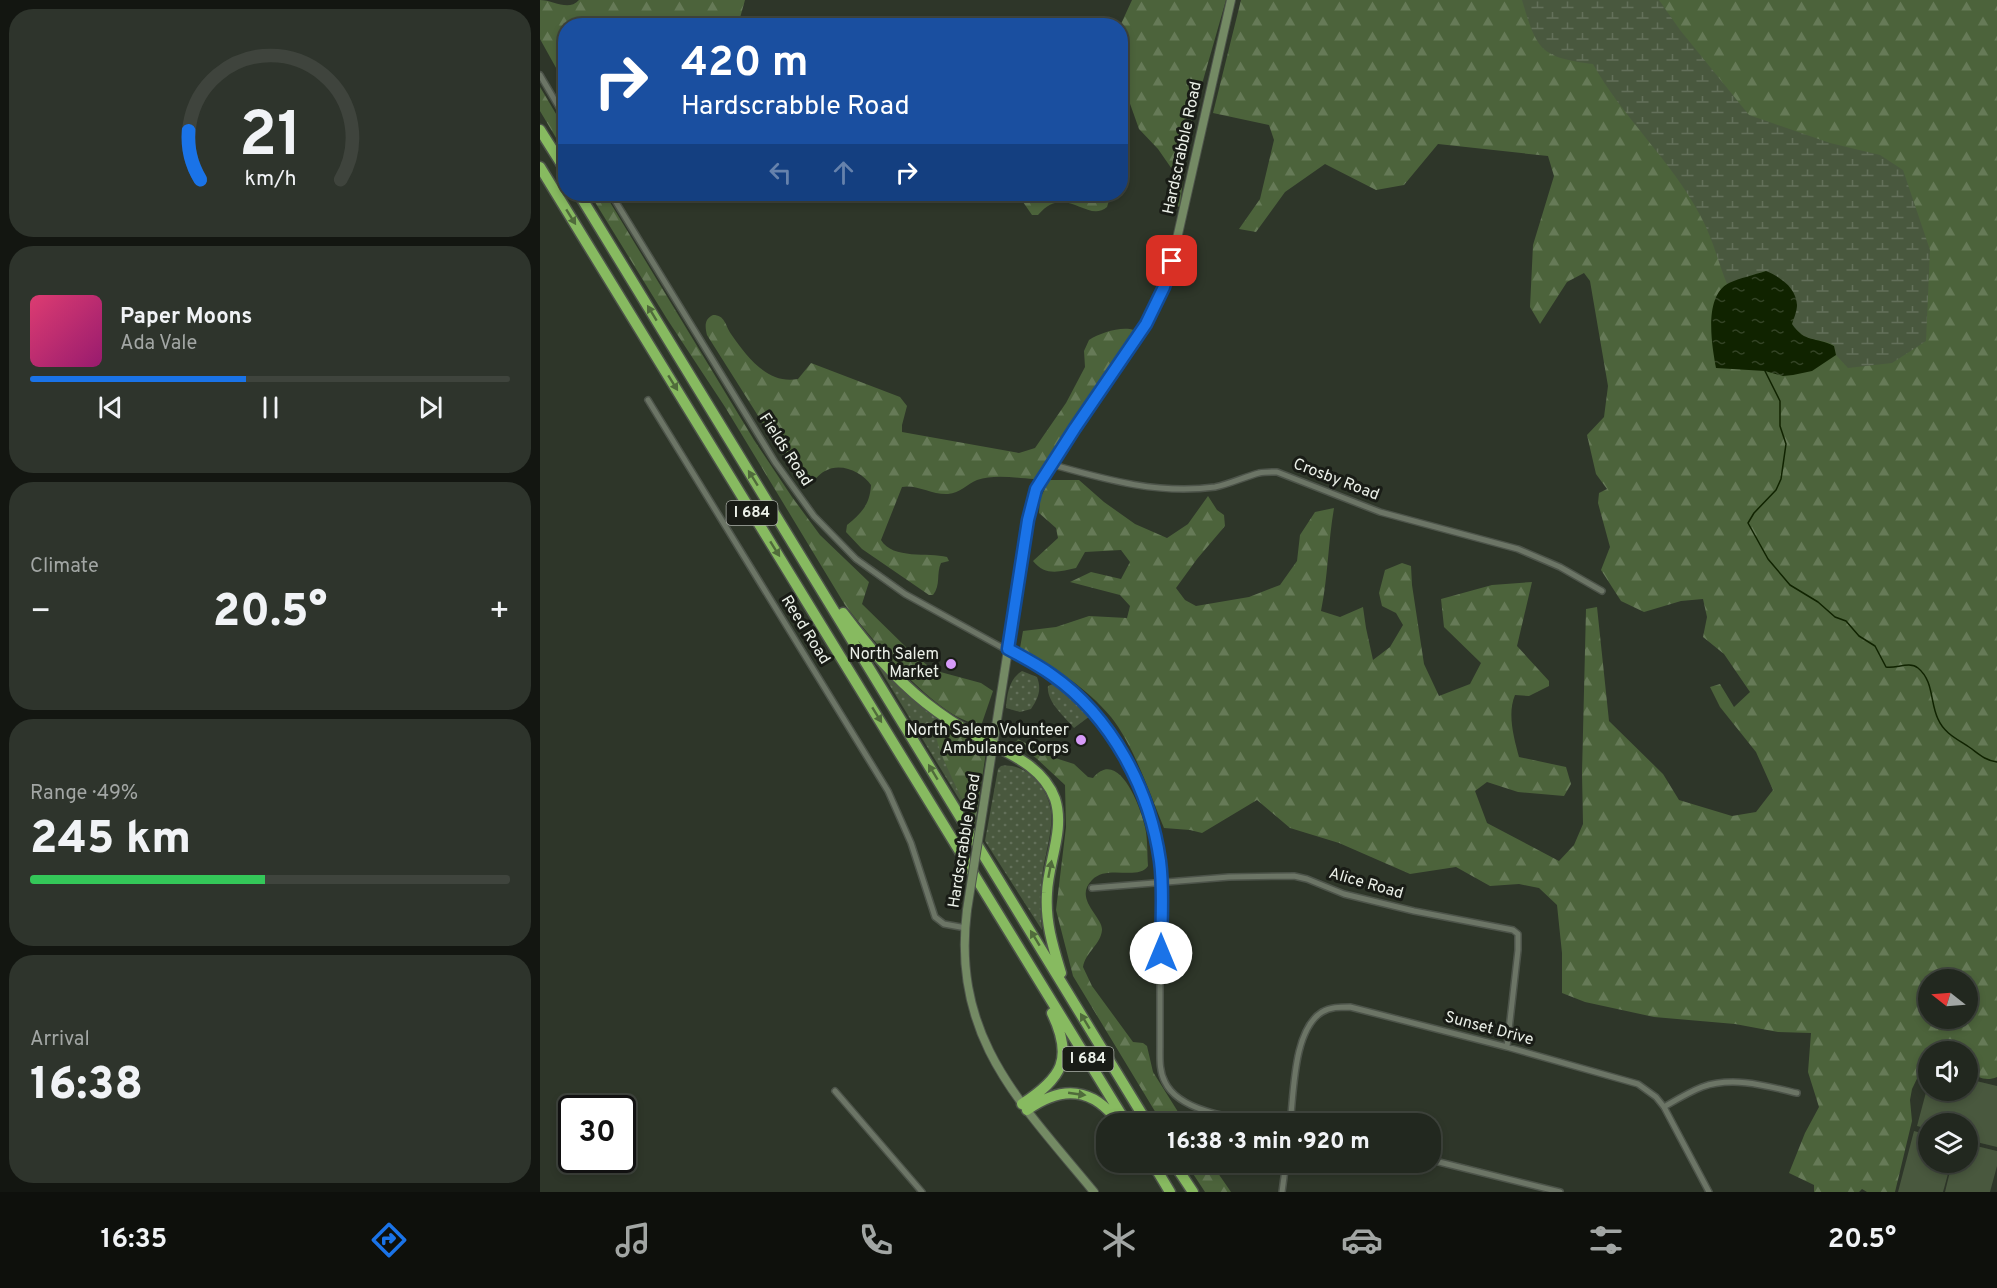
<!DOCTYPE html>
<meta charset="utf-8">
<style>
:root{--surface:#22281f;--page:#2e342c;--text:#f1f3f6;--muted:#a2a6a4;--line:#3f443d;--accent:#1a73e8}
body{margin:0;font-family:Overpass,sans-serif;background:var(--page);color:var(--text);height:100vh;display:flex;flex-direction:column;font-size:22px;white-space:nowrap}
*{box-sizing:border-box;margin:0}
p{font-size:20px;color:var(--muted)}
.icon{flex:none;width:33px;height:33px;fill:none;stroke:currentColor;stroke-width:2;stroke-linecap:round;stroke-linejoin:round}
.map{position:relative;flex:1;overflow:hidden}
.drawer{display:flex;flex-direction:column;gap:9px;padding:9px;background:#131611;width:540px}
.drawer>*{flex:none}
.top-card{position:absolute;left:18px;top:18px;width:570px;height:183px;border-radius:24px;box-shadow:0 3px 9px #0003,0 0 0 2px var(--line);background:#1a4fa0;color:#fff;overflow:hidden}
.needle{width:39px;rotate:287deg}
.tools{position:absolute;left:1378px;top:969px;display:grid;gap:12px}
.tools a{display:grid;place-items:center;width:60px;height:60px;border-radius:50%;background:var(--surface);box-shadow:0 3px 9px #0003,0 0 0 2px var(--line);font-size:30px}
.speed{position:absolute;left:18px;top:1095px;display:flex;gap:12px;font-size:30px;font-weight:700;text-align:center}
.speed>*{display:grid;place-content:center;width:78px;height:78px;border-radius:50%;background:var(--surface);box-shadow:0 3px 9px #0003,0 0 0 2px var(--line);line-height:1}
.speed .limit{border:3px solid #111;border-radius:9px;background:#fff;color:#111}
.pin{position:absolute;display:grid;place-items:center;width:51px;height:51px;color:#fff;margin:-26px;border-radius:12px;box-shadow:0 3px 9px #0006}
.me{position:absolute;width:66px;margin:-33px;rotate:0deg;stroke-linejoin:round;filter:drop-shadow(0 0 4px #0008)}
.turn{display:flex;align-items:center;gap:21px;height:126px;padding:0 24px;font-size:27px}
.turn .icon{width:78px;height:78px;stroke-width:2.5}
.turn b{display:block;font-size:42px;line-height:51px}
.lanes{display:flex;align-items:center;height:57px;padding:0 24px;background:#0003;justify-content:center;gap:30px;direction:ltr}
.lanes .off{opacity:.35}
.big{font-size:45px;font-weight:800;line-height:1.1}
.drawer .widget{flex:1;display:flex;flex-direction:column;justify-content:center;gap:9px;min-width:0;padding:0 21px;border-radius:24px;background:var(--page)}
.drawer .dial{align-items:center;gap:0}
.dial svg{height:156px;overflow:visible;fill:none;stroke:var(--line);stroke-width:7;stroke-linecap:round;text-anchor:middle}
.dial text{fill:var(--text);stroke:none}
.song{display:flex;align-items:center;gap:18px}
.cover{width:72px;height:72px;border-radius:9px;background:linear-gradient(135deg,hsl(340 70% 55%),hsl(320 70% 35%))}
.played{height:6px;border-radius:3px;background:linear-gradient(90deg,var(--accent) 45%,var(--line) 45%)}
.keys{display:flex;justify-content:space-around;direction:ltr}
.heat{display:flex;justify-content:space-between;align-items:center;font-size:33px;direction:ltr}
.charge{height:9px;border-radius:4px;background:linear-gradient(90deg,#34c759 49%,var(--line) 0)}
.trip{position:absolute;left:556px;top:1113px;width:345px;height:60px;border-radius:24px;background:var(--surface);box-shadow:0 3px 9px #0003,0 0 0 2px var(--line);font-weight:800;line-height:60px;text-align:center}
.dock{display:flex;height:96px;justify-content:space-around;align-items:center;background:#0e100c;color:var(--muted)}
.dock .icon{width:42px;height:42px}
.dock .active{color:var(--accent)}
.dock b{font-size:27px;color:var(--text)}
main{display:flex;flex:1;min-height:0}
.map>svg:first-child{display:block}
</style>
<main>
<section class="drawer">
<div class="widget dial"><svg viewBox="0 0 100 80">
<path d="M14 69A42 42 0 1 1 86 69"/>
<path d="M14 69A42 42 0 0 1 8 44" stroke="#1a73e8"/>
<text x="50" y="56" font-size="32" font-weight="700">21</text>
<text x="50" y="72" font-size="11">km/h</text>
</svg></div>
<div class="widget">
<div class="song"><i class="cover"></i><div><b>Paper Moons</b><p>Ada Vale</p></div></div>
<div class="played"></div>
<div class="keys"><svg class="icon" aria-label="previous" viewBox="0 0 24 24"><path d="M18 5L8 12l10 7zM5 5v14"/></svg><svg class="icon" aria-label="pause" viewBox="0 0 24 24"><path d="M8 5v14M16 5v14"/></svg><svg class="icon" aria-label="next" viewBox="0 0 24 24"><path d="M6 5l10 7-10 7zM19 5v14"/></svg></div>
</div>
<div class="widget"><p>Climate</p>
<div class="heat"><a>−</a><b class="big">20.5°</b><a>+</a></div>
</div>
<div class="widget"><p>Range · 49%</p><b class="big">245 km</b><div class="charge"></div></div>
<div class="widget"><p>Arrival</p><b class="big">16:38</b></div>
</section>
<div class="map">
<svg width="1457" height="1192" viewBox="0 0 1457 1192">
<defs>
<pattern id="grass-dots" width="8" height="8" patternUnits="userSpaceOnUse" patternTransform="scale(1.5)"><rect width="8" height="8" fill="#49583e"/><path d="M2 2h.1M6 6h.1" fill="none" stroke="#63705a" stroke-width="1.8" stroke-linecap="round"/></pattern>
<pattern id="forest-firs" width="22" height="20" patternUnits="userSpaceOnUse" patternTransform="scale(1.5)"><rect width="22" height="20" fill="#4c633b"/><path d="M5 1l3.5 6h-7zM16 11l3.5 6h-7z" fill="#667a57"/></pattern>
<pattern id="wetland-marsh" width="20" height="14" patternUnits="userSpaceOnUse" patternTransform="scale(1.5)"><rect width="20" height="14" fill="#49583e"/><path d="M1 5h8M5 5V1M11 12h8M15 12V8" fill="none" stroke="#63705a"/></pattern>
<pattern id="water-ripples" width="26" height="14" patternUnits="userSpaceOnUse" patternTransform="scale(1.5)"><rect width="26" height="14" fill="#102300"/><path d="M2 4q2-2 4 0t4 0M15 11q2-2 4 0t4 0" fill="none" stroke="#334325"/></pattern>
</defs>
<rect width="100%" height="100%" fill="#2e3629"/>
<!-- grass -->
<path fill="url(#grass-dots)" d="M330 653 414 728 396 733 411 774 435 825Z
M482 671 497 677C502 690 498 698 491 709L480 712 466 708C467 694 469 679 482 671Z
M515 683 550 716 534 728C525 717 506 702 508 686Z
M461 766C486 762 508 788 511 811 513 830 506 851 503 870 500 890 500 910 502 930L445 841 458 769Z"/>
<!-- forest -->
<path fill="url(#forest-firs)" fill-rule="evenodd" d="M0 0C14 0 28 12 39 0H205L198 25 26 26 25 84 0 39Z
M592 0H686L648 133 640 207 635 206 639 187 634 172 618 149 599 129 583 84 580 26Z
M701 0H1457V1077C1445 1082 1439 1077 1428 1071V1052H1389V1060L1384 1064 1372 1089 1370 1100 1372 1121 1355 1192H1327L1322 1189 1319 1192H1274V1185L1249 1173 1265 1133 1279 1107 1268 1072 1271 1033 1238 1032 1195 1024 1114 1017 1045 1002 1022 993V953L1017 905 999 888 979 884 950 886 916 867 870 874 799 843 750 828 717 800 662 833 650 830 624 828C610 794 594 746 571 717 546 687 513 667 480 648L483 631 516 627 549 616 587 618 590 606 580 595 530 582 551 572 581 579 590 562 581 550 545 552 536 568C519 572 505 576 493 561L518 538 516 528 499 513 500 499 509 480H539L564 502 595 524 627 538 648 524 668 496 677 510 684 515 685 526 657 559 636 588 645 600 656 606 709 597 740 585 757 561 760 535 775 512 794 508C788 543 788 577 781 611L800 617 823 607 826 628 833 660 850 647 863 625 856 613 842 606 839 593 845 570 862 563 871 566 872 585 884 664 899 696 930 684 941 663 904 627 901 599 952 585 992 582 977 646 1009 681V686L989 696 975 695C967 714 974 738 979 757L1026 767 1031 784 1024 796 978 792 947 782 935 791 947 823 1019 861 1034 845 1043 824 1042 773 1046 609 1057 607 1069 721 1123 774 1139 800 1192 816 1216 812 1233 790 1216 752 1180 707 1170 687 1180 684 1194 707 1210 692 1184 654 1163 637 1167 617 1163 599 1141 601 1104 612 1081 601 1061 570 1070 547 1058 503 1059 493 1067 489 1056 474 1047 435 1064 417 1068 386 1050 281 1044 273 1027 282 1000 324 990 307 993 245 1014 176 1008 156 898 144 864 185 836 190 785 164 745 192 716 232 699 229 720 199 734 140 729 125 673 113ZM1389 980H1428V1018H1389Z
M0 87 25 129V153L0 111Z
M50 194H65L214 440 252 497 280 535 329 582 322 604 370 651 393 670 441 683 453 691 442 723C405 729 327 633 305 605L185 407 127 319Z
M483 194H571L567 207C547 224 526 182 498 215H492L483 202Z
M173 315C185 315 185 325 191 334 207 357 228 385 258 379L271 363 360 397 367 406 362 425V432L479 453 495 448 526 403 545 367 544 351 549 340C560 333 581 326 594 330L494 479C477 478 454 474 437 480 427 484 420 493 408 494 392 495 377 484 362 487L341 540C353 560 388 552 407 557L409 561 401 563C396 574 401 585 393 595H389L322 549 306 532 307 525C322 513 330 504 331 485 322 472 301 462 285 471 279 474 273 482 267 487L258 479 167 335C165 327 164 319 173 315Z
M403 724C417 729 440 737 446 752L435 825C426 805 397 753 396 734 396 731 398 728 399 725Z
M478 739 509 756 534 764 548 777 553 778C578 748 599 804 604 823 608 836 607 852 608 866 598 881 567 864 552 880 533 899 563 917 562 930 561 944 545 953 543 967L552 986 593 1042 603 1043 607 1046 613 1072 645 1123H622L533 976 516 910 526 827 525 785 496 758 475 743Z
M646 1163H671L691 1192H665Z"/>
<!-- wetland -->
<path fill="url(#wetland-marsh)" d="M982 0H1119L1140 30 1209 115 1290 143 1340 155 1363 170 1390 250 1386 341 1352 363 1308 368 1296 355 1294 345C1275 336 1266 344 1252 324L1257 305 1225 271 1187 284C1178 262 1172 236 1160 215 1131 160 1083 118 1053 64 1000 57 997 50 982 0Z"/>
<!-- pitch -->
<path fill="#49583e" d="M1428 1079 1457 1086V1147L1428 1140V1124H1389V1129L1377 1126 1389 1081V1090H1428Z
M1374 1131 1389 1135V1162L1411 1163 1403 1192H1358Z
M1428 1144 1457 1151V1166L1450 1192H1405L1412 1163 1428 1162Z"/>
<!-- water -->
<path fill="url(#water-ripples)" d="M1226 271C1240 277 1256 287 1257 305 1257 311 1254 318 1252 324 1266 344 1275 336 1294 346L1296 355 1272 371 1253 375 1243 376 1225 371 1176 368C1172 346 1163 296 1189 283 1200 278 1214 275 1226 271Z"/>
<g fill="none" stroke-linecap="round" stroke-linejoin="round">
<!-- stream -->
<path stroke="#102300" stroke-width="1.5" d="M1225 371 1240 401V426L1246 444 1241 479 1236 490 1214 513 1208 523 1228 559 1250 585 1278 602 1295 617 1306 621 1319 636 1335 646 1346 667C1356 669 1369 661 1378 668 1394 681 1390 703 1398 719 1404 733 1417 739 1429 747 1439 754 1444 760 1457 762"/>
<defs>
<path id="street" d="M0 75 26 119
M71 194 235 462 274 516 316 559 365 594 512 675 542 701 556 717 580 751 591 769 606 803 620 863V1046C620 1058 619 1071 625 1082 640 1114 702 1119 733 1124
M108 400 348 791 371 843 395 917 404 924 426 928
M510 464C564 479 618 495 675 487 690 484 704 477 719 473 725 472 732 472 737 472L840 512 978 549 1020 567 1062 591
M552 888 689 877 754 876 767 879 804 894 874 911 973 930 978 934V950L967 1047
M295 1091 382 1192
M1124 1107C1136 1100 1149 1092 1162 1087 1193 1076 1227 1086 1257 1093
M750 1124C754 1093 753 1030 782 1012 790 1007 800 1007 810 1007L967 1047 1098 1084 1116 1097 1124 1107 1169 1192
M891 1160 1020 1192
M742 1192 746 1162"/>
<path id="secondary" d="M443 809 491 503 502 477 606 324 624 287 636 243 691 0
M427 910C411 1037 480 1102 554 1192"/>
<path id="highway" d="M0 130 26 171
M0 167 587 1124
M39 194 608 1124
M303 613C328 646 353 677 386 703 400 714 416 725 431 733 462 751 502 763 515 799 525 830 508 862 507 893 505 922 513 947 521 973
M482 1104C522 1078 534 1059 512 1013
M487 1110C522 1085 553 1087 579 1123
M612 1162 630 1192
M633 1162 653 1192"/>
</defs>
<!-- street casing -->
<use href="#street" stroke="#4d544a" stroke-width="8"/>
<!-- secondary casing -->
<use href="#secondary" stroke="#4d544a" stroke-width="10"/>
<!-- highway casing -->
<use href="#highway" stroke="#4d544a" stroke-width="13"/>
<!-- street -->
<use href="#street" stroke="#6c7566" stroke-width="5"/>
<!-- secondary -->
<use href="#secondary" stroke="#748a64" stroke-width="8"/>
<!-- highway -->
<use href="#highway" stroke="#87ba60" stroke-width="10"/>
<defs>
<path id="secondary-bridge" d="M427 910 443 809"/>
</defs>
<!-- secondary-bridge casing -->
<use href="#secondary-bridge" stroke="#4d544a" stroke-width="10" stroke-linecap="butt"/>
<!-- secondary-bridge -->
<use href="#secondary-bridge" stroke="#748a64" stroke-width="8"/>
</g>
<!-- one-way arrows -->
<defs><path id="oneway-solid" d="M-6-.8H1V-3.2L6.5 0L1 3.2V.8H-6Z" transform="scale(1.5)"/></defs>
<g fill="#506b3b">
<use href="#oneway-solid" transform="translate(31 217) rotate(58)"/>
<use href="#oneway-solid" transform="translate(112 313) rotate(-121)"/>
<use href="#oneway-solid" transform="translate(133 383) rotate(58)"/>
<use href="#oneway-solid" transform="translate(213 478) rotate(-122)"/>
<use href="#oneway-solid" transform="translate(235 549) rotate(58)"/>
<use href="#oneway-solid" transform="translate(337 715) rotate(58)"/>
<use href="#oneway-solid" transform="translate(393 772) rotate(-121)"/>
<use href="#oneway-solid" transform="translate(510 869) rotate(-79)"/>
<use href="#oneway-solid" transform="translate(495 938) rotate(-121)"/>
<use href="#oneway-solid" transform="translate(545 1021) rotate(-121)"/>
<use href="#oneway-solid" transform="translate(537 1094) rotate(8)"/>
</g>
<g fill="none" stroke-linecap="round" stroke-linejoin="round">
<defs>
<path id="route" d="M621 953C621 923 624 891 620 861 610 790 572 717 512 675 498 665 483 657 468 649L488 520 496 489 535 428 606 324 624 287 632 261"/>
</defs>
<!-- route casing -->
<use href="#route" stroke="#114b97" stroke-width="15"/>
<!-- route -->
<use href="#route" stroke="#1a73e8" stroke-width="10"/>
</g>
<!-- markers -->
<g fill="#d79bf9" stroke="#191c16" stroke-width="2">
<circle cx="411" cy="664" r="6"/>
<circle cx="541" cy="740" r="6"/>
</g>
<g text-anchor="middle" dominant-baseline="central" stroke-width="6" stroke-linejoin="round" paint-order="stroke">
<!-- shield labels -->
<g fill="#191c16" stroke="#acb0a9" stroke-width="1.5">
<rect x="186.5" y="501" width="51" height="24" rx="4.5"/>
<rect x="522.5" y="1047" width="51" height="24" rx="4.5"/>
</g>
<g font-size="15" font-weight="bold" fill="#ebf0e8">
<text x="212" y="513">I 684</text>
<text x="548" y="1059">I 684</text>
</g>
<!-- street labels -->
<g font-size="16" fill="#ebf0e8" stroke="#191c16">
<text transform="translate(643 148) rotate(-78)">Hardscrabble Road</text>
<text transform="translate(245 450) rotate(57)">Fields Road</text>
<text transform="translate(796 480) rotate(21)">Crosby Road</text>
<text transform="translate(265 630) rotate(58)">Reed Road</text>
<text transform="translate(425 841) rotate(-81)">Hardscrabble Road</text>
<text transform="translate(826 884) rotate(16)">Alice Road</text>
<text transform="translate(949 1029) rotate(15)">Sunset Drive</text>
</g>
<!-- poi labels -->
<g font-size="16" fill="#ebf0e8" stroke="#191c16" text-anchor="end">
<text x="399" y="655">North Salem<tspan x="399" dy="18">Market</tspan></text>
<text x="529" y="731">North Salem Volunteer<tspan x="529" dy="18">Ambulance Corps</tspan></text>
</g>
</g>
</svg>
<div class="tools">
<a><svg class="needle" viewBox="-14 -14 28 28"><path d="M0-13l5 13h-10z" fill="#e53935"/><path d="M0 13l5-13h-10z" fill="#a2a6a4"/></svg></a>
<a><svg class="icon" aria-label="sound" viewBox="0 0 24 24"><path d="M4 9h4l5-4v14l-5-4H4zM17 9q2 3 0 6"/></svg></a>
<a><svg class="icon" aria-label="layers" viewBox="0 0 24 24"><path d="M12 4l9 5-9 5-9-5zM3 14l9 5 9-5"/></svg></a>
</div>
<div class="speed"><div class="limit">30</div></div>
<div class="pin" style="left:632px;top:261px;background:#d93025"><svg class="icon" aria-label="arrive" viewBox="0 0 24 24"><path d="M6 21V4h12l-3 4 3 4H6"/></svg></div>
<svg class="me" style="left:621px;top:953px" viewBox="-20 -20 40 40"><circle r="19" fill="#fff"/><path d="M0-13L10 11 0 6-10 11z" fill="#1a73e8"/></svg>
<div class="trip">16:38 · 3 min · 920 m</div>
<div class="top-card">
<div class="turn"><svg class="icon" aria-label="right" viewBox="0 0 24 24"><path d="M7 20v-9h11M14 6l5 5-5 5"/></svg><div><b>420 m</b>Hardscrabble Road</div></div>
<div class="lanes"><svg class="icon off" aria-label="left" viewBox="0 0 24 24"><path d="M17 20v-9H6M10 6l-5 5 5 5"/></svg><svg class="icon off" aria-label="ahead" viewBox="0 0 24 24"><path d="M12 20V5M6 11l6-6 6 6"/></svg><svg class="icon" aria-label="right" viewBox="0 0 24 24"><path d="M7 20v-9h11M14 6l5 5-5 5"/></svg></div>
</div>
</div>
</main>
<nav class="dock">
<b>16:35</b>
<svg class="icon active" aria-label="directions" viewBox="0 0 24 24"><path d="M12 3l9 9-9 9-9-9zM9 14v-3h6M13 9l2 2-2 2"/></svg>
<svg class="icon" aria-label="music" viewBox="0 0 24 24"><path d="M9 18V5l10-2v13"/><circle cx="6" cy="18" r="3"/><circle cx="16" cy="16" r="3"/></svg>
<svg class="icon" aria-label="phone" viewBox="0 0 24 24"><path d="M5 4h4l2 5-3 2q2 4 5 5l2-3 5 2v4C11 20 4 13 5 4z"/></svg>
<svg class="icon" aria-label="climate" viewBox="0 0 24 24"><path d="M12 3v18M4 7l16 10M4 17L20 7"/></svg>
<svg class="icon" aria-label="car" viewBox="0 0 24 24"><path d="M5 17H2v-5l4-1 3-4h7l3 4 3 1v5h-3M9 17h6M6 11h13"/><circle cx="7" cy="17" r="2"/><circle cx="17" cy="17" r="2"/></svg>
<svg class="icon" aria-label="filters" viewBox="0 0 24 24"><path d="M4 7h16M4 17h16"/><circle cx="9" cy="7" r="2"/><circle cx="15" cy="17" r="2"/></svg>
<b>20.5°</b>
</nav>
